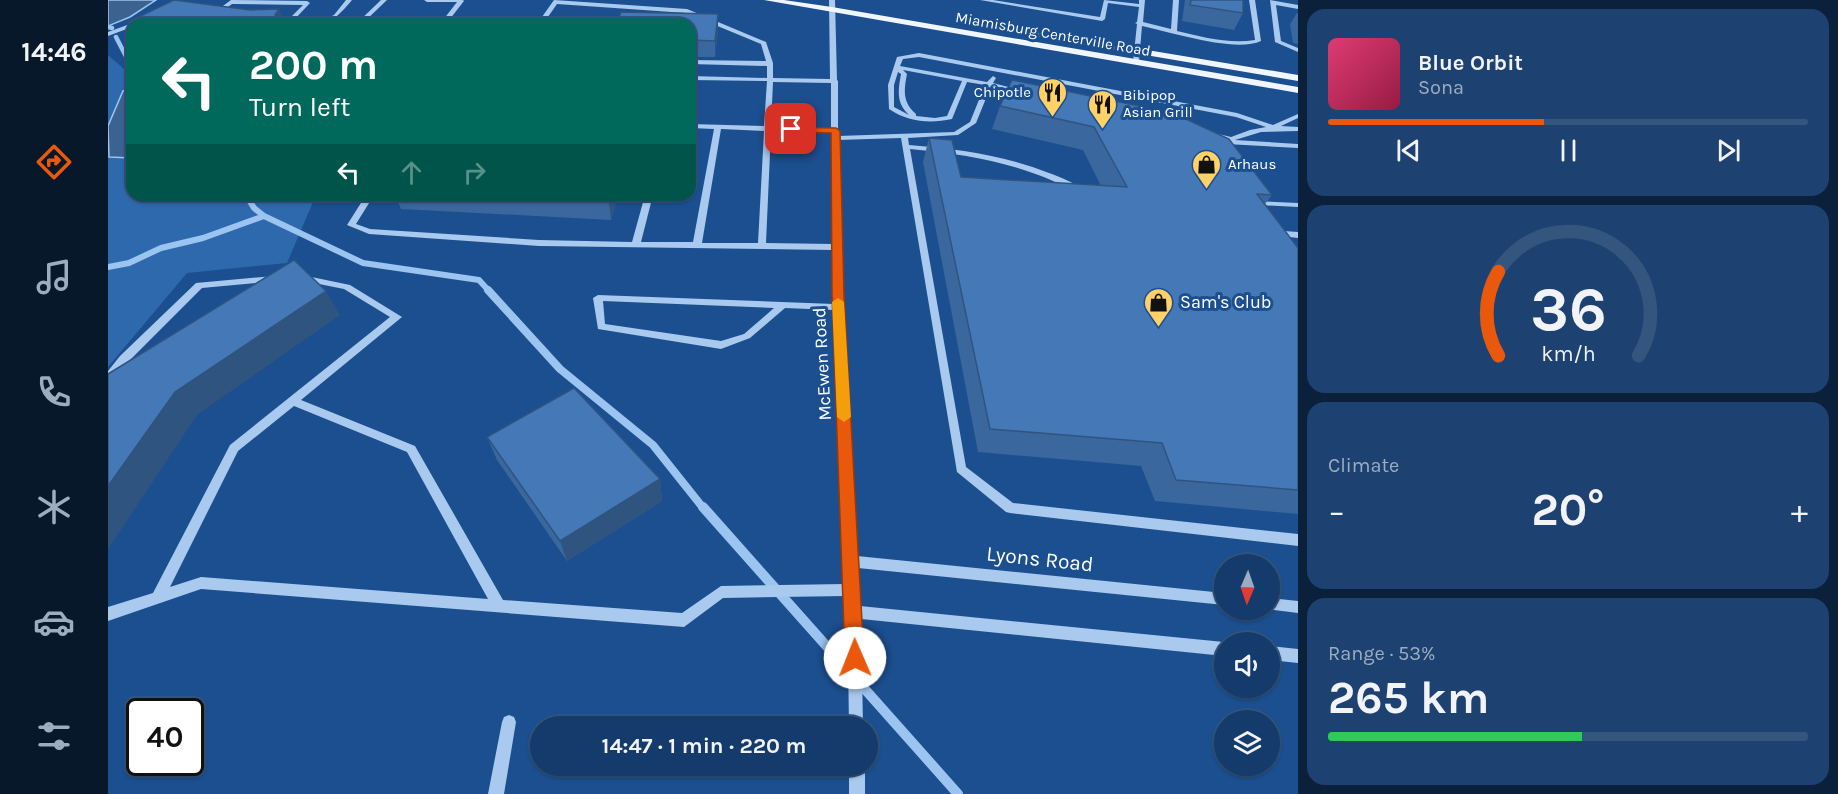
<!DOCTYPE html>
<meta charset="utf-8">
<style>
:root{--surface:#143b6b;--page:#1d4271;--text:#f1f3f6;--muted:#9dadc1;--line:#33557e;--accent:#ea580c}
body{margin:0;font-family:Karla,sans-serif;background:var(--page);color:var(--text);height:100vh;display:flex;flex-direction:column;font-size:22px;white-space:nowrap}
*{box-sizing:border-box;margin:0}
p{font-size:20px;color:var(--muted)}
.icon{flex:none;width:33px;height:33px;fill:none;stroke:currentColor;stroke-width:2;stroke-linecap:round;stroke-linejoin:round}
.map{position:relative;flex:1;overflow:hidden}
.panel{display:flex;flex-direction:column;gap:9px;padding:9px;background:#0b203b;width:540px}
.panel>*{flex:none}
.banner{position:absolute;left:18px;top:18px;width:570px;height:183px;border-radius:18px;box-shadow:0 2px 4px #0004,0 0 0 2px var(--line);background:#00695c;color:#fff;overflow:hidden}
.needle{width:39px;rotate:182deg}
.fabs{position:absolute;left:1106px;top:554px;display:grid;gap:12px}
.fabs a{display:grid;place-items:center;width:66px;height:66px;border-radius:50%;background:var(--surface);box-shadow:0 2px 4px #0004,0 0 0 2px var(--line);font-size:30px}
.speed{position:absolute;left:18px;top:698px;display:flex;gap:12px;font-size:30px;font-weight:700;text-align:center}
.speed>*{display:grid;place-content:center;width:78px;height:78px;border-radius:50%;background:var(--surface);box-shadow:0 2px 4px #0004,0 0 0 2px var(--line);line-height:1}
.speed .limit{border:3px solid #111;border-radius:9px;background:#fff;color:#111}
.pin{position:absolute;display:grid;place-items:center;width:51px;height:51px;color:#fff;margin:-26px;border-radius:12px;box-shadow:0 3px 9px #0006}
.me{position:absolute;width:66px;margin:-33px;rotate:359deg;stroke-linejoin:round;filter:drop-shadow(0 0 4px #0008)}
.turn{display:flex;align-items:center;gap:21px;height:126px;padding:0 24px;font-size:27px}
.turn .icon{width:78px;height:78px;stroke-width:2.5}
.turn b{display:block;font-size:42px;line-height:51px}
.lanes{display:flex;align-items:center;height:57px;padding:0 24px;background:#0003;justify-content:center;gap:30px;direction:ltr}
.lanes .off{opacity:.35}
.big{font-size:45px;font-weight:700;line-height:1.1}
.panel .tile{flex:1;display:flex;flex-direction:column;justify-content:center;gap:9px;min-width:0;padding:0 21px;border-radius:18px;background:var(--page)}
.panel .dial{align-items:center;gap:0}
.dial svg{height:156px;overflow:visible;fill:none;stroke:var(--line);stroke-width:7;stroke-linecap:round;text-anchor:middle}
.dial text{fill:var(--text);stroke:none}
.song{display:flex;align-items:center;gap:18px}
.cover{width:72px;height:72px;border-radius:9px;background:linear-gradient(135deg,hsl(340 70% 55%),hsl(340 70% 35%))}
.played{height:6px;border-radius:3px;background:linear-gradient(90deg,var(--accent) 45%,var(--line) 45%)}
.keys{display:flex;justify-content:space-around;direction:ltr}
.heat{display:flex;justify-content:space-between;align-items:center;font-size:33px;direction:ltr}
.charge{height:9px;border-radius:4px;background:linear-gradient(90deg,#34c759 53%,var(--line) 0)}
.trip{position:absolute;left:422px;top:716px;width:348px;height:60px;border-radius:30px;background:var(--surface);box-shadow:0 2px 4px #0004,0 0 0 2px var(--line);font-weight:700;line-height:60px;text-align:center}
main{display:flex;flex:1;min-height:0}
.menu{display:flex;flex-direction:column;width:108px;justify-content:space-around;align-items:center;background:#08182b;color:var(--muted)}
.menu .icon{width:42px;height:42px}
.menu .active{color:var(--accent)}
.menu b{font-size:27px;color:var(--text)}
.map>svg:first-child{display:block}
</style>
<main>
<nav class="menu">
<b>14:46</b>
<svg class="icon active" aria-label="directions" viewBox="0 0 24 24"><path d="M12 3l9 9-9 9-9-9zM9 14v-3h6M13 9l2 2-2 2"/></svg>
<svg class="icon" aria-label="music" viewBox="0 0 24 24"><path d="M9 18V5l10-2v13"/><circle cx="6" cy="18" r="3"/><circle cx="16" cy="16" r="3"/></svg>
<svg class="icon" aria-label="phone" viewBox="0 0 24 24"><path d="M5 4h4l2 5-3 2q2 4 5 5l2-3 5 2v4C11 20 4 13 5 4z"/></svg>
<svg class="icon" aria-label="climate" viewBox="0 0 24 24"><path d="M12 3v18M4 7l16 10M4 17L20 7"/></svg>
<svg class="icon" aria-label="car" viewBox="0 0 24 24"><path d="M5 17H2v-5l4-1 3-4h7l3 4 3 1v5h-3M9 17h6M6 11h13"/><circle cx="7" cy="17" r="2"/><circle cx="17" cy="17" r="2"/></svg>
<svg class="icon" aria-label="filters" viewBox="0 0 24 24"><path d="M4 7h16M4 17h16"/><circle cx="9" cy="7" r="2"/><circle cx="15" cy="17" r="2"/></svg>
</nav>
<div class="map">
<svg width="1190" height="794" viewBox="0 0 1190 794">
<rect width="100%" height="100%" fill="#1b4f8f"/>
<!-- green -->
<path fill="#2e69ad" d="M0 55 24 76V195H208L179 263 79 273 0 367Z"/>
<!-- water -->
<path fill="#3c6290" stroke="#9cc4f0" stroke-width="1.5" d="M0 0H48L22 17 0 26Z
M24 89V158L1 157 0 126 15 91Z"/>
<g fill="none" stroke-linecap="round" stroke-linejoin="round">
<!-- stream-far3 -->
<path stroke="#9cc4f0" stroke-width="4.5" d="M0 27 4 28
M8 37 24 68"/>
<!-- stream-far2 -->
<path stroke="#9cc4f0" stroke-width="6" d="M138 195 146 208 156 216 255 263 371 280 381 291
M0 267 21 263 53 248 95 238 156 216"/>
<!-- stream-far1 -->
<path stroke="#9cc4f0" stroke-width="8" d="M380 290 452 369 545 445 596 509"/>
<!-- stream -->
<path stroke="#9cc4f0" stroke-width="10" d="M595 507 850 794"/>
<!-- minor -->
<path fill="#a9c9ee" fill-rule="evenodd" d="M123 0 199 1 202 3 185 21 198 24H175L168 22 171 20 179 21 195 5 124 4 108 16H104V14Z
M238 0H244C233 13 224 24 206 24L226 15Z
M273 0H279L254 24H248Z
M316 0H355L356 1 338 24H332L349 2H319Z
M446 0 579 9 658 42 665 63V78L722 79 721 0H727L729 80 730 81V136L846 132 862 122 877 85 859 82 844 119C822 124 800 122 781 109L780 85 789 57 811 53 1129 113 1165 125 1190 114V118L1173 126 1190 127V131L1153 132 1127 140 1190 144V148L1118 144 1114 142 1118 140 1102 134V132L1123 137 1142 130 1158 127 1128 117 811 57 795 59 792 66 879 82 885 76 888 78 885 83 916 91 913 93 883 86 868 123 850 135 800 138 801 145C849 149 896 155 941 173 952 177 965 182 974 189L973 191H967C911 163 864 155 802 149L858 467 905 503 1190 534V546L902 513 898 512 849 472 793 138 730 140 735 294 749 556 1116 593V605L750 568 752 606 1116 642V656L753 619 755 726H741L739 596 615 598 576 627 93 589 0 621V607L45 593 122 445 282 317 236 289 191 280 190 278 194 275 242 285 294 317 193 400 307 446 395 600 574 613 613 586 738 584 726 310 677 308 642 338 613 349 490 329 485 298 490 295 726 304 725 250 431 246 261 234 239 225 258 195H266L248 224 262 229 431 240 524 242 537 195H545L533 242H585L606 129 582 128V124L656 126 659 81 582 80V76L659 78V66L582 64V60L658 61 653 44 578 13 449 4 435 24H429ZM795 70 854 81 839 116 827 118 808 116V114C794 102 796 90 799 74ZM790 72 793 74C790 91 788 103 801 115L786 107V85ZM665 82 723 83V129L663 127ZM613 129 656 131 650 243H594ZM663 131 723 133 725 244 658 243ZM495 301 666 308 636 334 613 341 497 324ZM186 406 299 452 380 599 93 577 62 587 130 451Z
M872 0H885L992 17 996 0 1031 4V0H1037L1035 22 1063 29 1065 0H1071L1069 31C1094 37 1121 44 1147 40L1141 0H1147L1153 41C1127 53 1063 32 1034 26L1031 62 1028 64 1025 62 1029 24 1027 23 1029 22 1031 7 1000 3 997 19 994 21Z
M1162 0 1190 5V9L1168 5 1173 41 1190 48V52L1167 42Z
M22 24H26H24V27L0 36V32Z
M1147 201 1190 203V207L1150 205 1146 203Z
M1176 231 1190 232V238L1173 236 1172 234Z
M166 276 170 279 169 281 94 288 20 362 4 381 0 382V371L12 356 88 283Z
M1161 598 1190 601V613L1158 609H1161Z
M1161 646 1190 649V663L1161 660Z
M401 715 406 717 408 722 396 794H380L394 722 396 717Z
M741 765H757V794H741Z"/>
<!-- major -->
<path fill="#f0f6ff" fill-rule="evenodd" d="M656 0H676L724 7 1190 87V93Z
M888 25 1190 75V81L885 29 884 27Z"/>
</g>
<!-- wall -->
<path fill="#3a679d" d="M1077 0H1135V13L1126 30 1074 21Z
M1189 13H1190V44L1185 43 1182 24Z
M176 19 187 24H24V29L20 22Z
M582 24 610 30 607 57H582Z
M904 80 1164 195 1157 204 1190 248V514L1047 501 1033 466 870 452 815 162 821 138 853 177 993 186 975 150 884 129 892 106Z
M287 195H510L503 220 293 209Z
M379 437 552 479 554 501 459 561 389 460Z"/>
<!-- shaded-wall -->
<path fill="#305480" d="M171 9 178 24 167 15Z
M610 14V30L607 57V41Z
M500 195H510L503 220 500 196Z
M218 291 232 315 89 415 0 549V486L67 392Z
M552 479 554 501 459 561 452 541Z"/>
<!-- building -->
<path fill="#4478b7" stroke="#305480" stroke-width="1.5" d="M66 0 142 10 171 9 167 15 187 24H35L20 22Z
M1083 0H1135V13L1082 5Z
M513 12 610 14 607 41 582 40V24H509Z
M904 80 1065 113 1121 139 1164 195 1149 194 1190 248V490L1068 480 1054 443 882 429 821 138 844 140 853 177 1019 187 986 127 892 106Z
M477 195H500V196Z
M186 260 218 291 67 392 0 486V374Z
M466 388 552 479 452 541 379 437Z"/>
<!-- route -->
<path fill="#ea580c" stroke="#983908" stroke-width="1.5" d="M680 127 728 128 732 131 736 294 756 658 753 664 747 667 740 664 737 658 724 294 723 133 683 132 679 129Z"/>
<!-- slow -->
<path fill="#f59e0b" d="M730 298 736 302 743 417 736 422 729 417 724 302Z"/>
<!-- icons -->
<defs>
<symbol id="restaurant-pin" viewBox="-11 -11 22 30"><path d="M0 17L-7.5 6A9.5 9.5 0 1 1 7.5 6Z" fill="#ffd166" stroke="#1b4f8f"/><path d="M-5-6h1v4h1v-4h1v4h1v-4h1v5L-1.5 .5V6h-2V.5L-5-1ZM5-6V6H3V1.5H1.5Q1.5-4 5-6Z" fill="#111"/></symbol>
<symbol id="shop-pin" viewBox="-11 -11 22 30"><path d="M0 17L-7.5 6A9.5 9.5 0 1 1 7.5 6Z" fill="#ffd166" stroke="#1b4f8f"/><path d="M-5-2.5h2.3a2.7 3.5 0 0 1 5.4 0H5L5.5 6h-11ZM-1.5-2.5h3a1.5 2.3 0 0 0-3 0Z" fill="#111"/></symbol>
</defs>
<g fill-rule="evenodd">
<use href="#restaurant-pin" x="928" y="76" width="33" height="45"/>
<use href="#restaurant-pin" x="978" y="88" width="33" height="45"/>
<use href="#shop-pin" x="1082" y="148" width="33" height="45"/>
<use href="#shop-pin" x="1034" y="286" width="33" height="45"/>
</g>
<g text-anchor="middle" dominant-baseline="central" stroke-width="6" stroke-linejoin="round" paint-order="stroke">
<!-- far-street labels -->
<g font-size="15" fill="#fff" stroke="#1b4f8f">
<text transform="translate(945 34) rotate(10)">Miamisburg Centerville Road</text>
</g>
<!-- far-poi labels -->
<g font-size="15" fill="#fff" stroke="#1b4f8f" text-anchor="start">
<text x="923" y="92" text-anchor="end">Chipotle</text>
<text x="1015" y="95">Bibipop<tspan x="1015" dy="17">Asian Grill</tspan></text>
<text x="1120" y="164">Arhaus</text>
</g>
<!-- poi labels -->
<g font-size="18" fill="#fff" stroke="#1b4f8f" text-anchor="start">
<text x="1072" y="302">Sam's Club</text>
</g>
<!-- street labels -->
<g font-size="18" fill="#fff" stroke="#1b4f8f">
<text transform="translate(714 364) rotate(-93)">McEwen Road</text>
</g>
<!-- near-street labels -->
<g font-size="21" fill="#fff" stroke="#1b4f8f">
<text transform="translate(932 559) rotate(6)">Lyons Road</text>
</g>
</g>
</svg>
<div class="fabs">
<a><svg class="needle" viewBox="-14 -14 28 28"><path d="M0-13l5 13h-10z" fill="#e53935"/><path d="M0 13l5-13h-10z" fill="#9dadc1"/></svg></a>
<a><svg class="icon" aria-label="sound" viewBox="0 0 24 24"><path d="M4 9h4l5-4v14l-5-4H4zM17 9q2 3 0 6"/></svg></a>
<a><svg class="icon" aria-label="layers" viewBox="0 0 24 24"><path d="M12 4l9 5-9 5-9-5zM3 14l9 5 9-5"/></svg></a>
</div>
<div class="speed"><div class="limit">40</div></div>
<div class="pin" style="left:683px;top:129px;background:#d93025"><svg class="icon" aria-label="arrive" viewBox="0 0 24 24"><path d="M6 21V4h12l-3 4 3 4H6"/></svg></div>
<svg class="me" style="left:747px;top:658px" viewBox="-20 -20 40 40"><circle r="19" fill="#fff"/><path d="M0-13L10 11 0 6-10 11z" fill="#ea580c"/></svg>
<div class="trip">14:47 · 1 min · 220 m</div>
<div class="banner">
<div class="turn"><svg class="icon" aria-label="left" viewBox="0 0 24 24"><path d="M17 20v-9H6M10 6l-5 5 5 5"/></svg><div><b>200 m</b>Turn left</div></div>
<div class="lanes"><svg class="icon" aria-label="left" viewBox="0 0 24 24"><path d="M17 20v-9H6M10 6l-5 5 5 5"/></svg><svg class="icon off" aria-label="ahead" viewBox="0 0 24 24"><path d="M12 20V5M6 11l6-6 6 6"/></svg><svg class="icon off" aria-label="right" viewBox="0 0 24 24"><path d="M7 20v-9h11M14 6l5 5-5 5"/></svg></div>
</div>
</div>
<section class="panel">
<div class="tile">
<div class="song"><i class="cover"></i><div><b>Blue Orbit</b><p>Sona</p></div></div>
<div class="played"></div>
<div class="keys"><svg class="icon" aria-label="previous" viewBox="0 0 24 24"><path d="M18 5L8 12l10 7zM5 5v14"/></svg><svg class="icon" aria-label="pause" viewBox="0 0 24 24"><path d="M8 5v14M16 5v14"/></svg><svg class="icon" aria-label="next" viewBox="0 0 24 24"><path d="M6 5l10 7-10 7zM19 5v14"/></svg></div>
</div>
<div class="tile dial"><svg viewBox="0 0 100 80">
<path d="M14 69A42 42 0 1 1 86 69"/>
<path d="M14 69A42 42 0 0 1 14 26" stroke="#ea580c"/>
<text x="50" y="56" font-size="32" font-weight="700">36</text>
<text x="50" y="72" font-size="11">km/h</text>
</svg></div>
<div class="tile"><p>Climate</p>
<div class="heat"><a>−</a><b class="big">20°</b><a>+</a></div>
</div>
<div class="tile"><p>Range · 53%</p><b class="big">265 km</b><div class="charge"></div></div>
</section>
</main>
